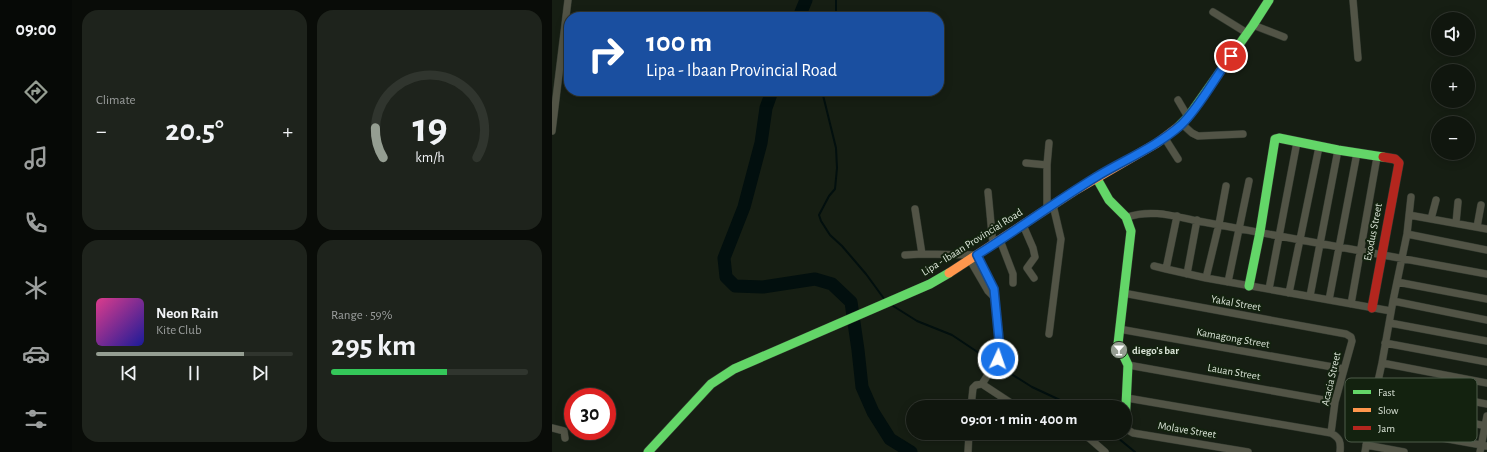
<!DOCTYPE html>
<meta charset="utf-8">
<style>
:root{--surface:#10160e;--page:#1e231c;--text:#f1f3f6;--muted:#9c9f9e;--line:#30352e;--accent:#959e92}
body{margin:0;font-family:"Alegreya Sans",sans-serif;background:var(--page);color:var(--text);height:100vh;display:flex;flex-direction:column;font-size:15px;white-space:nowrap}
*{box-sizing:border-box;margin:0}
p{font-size:13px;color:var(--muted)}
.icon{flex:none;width:22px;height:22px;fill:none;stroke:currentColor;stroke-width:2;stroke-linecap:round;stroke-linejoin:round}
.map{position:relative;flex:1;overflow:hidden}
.panel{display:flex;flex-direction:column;gap:10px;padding:10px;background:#090c08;width:480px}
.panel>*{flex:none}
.top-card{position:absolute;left:12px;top:12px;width:380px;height:84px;border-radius:16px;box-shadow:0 2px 10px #0003,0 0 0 1px var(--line);background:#1a4fa0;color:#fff;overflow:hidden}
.fabs{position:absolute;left:879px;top:12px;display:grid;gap:8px}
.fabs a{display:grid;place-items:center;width:44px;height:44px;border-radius:50%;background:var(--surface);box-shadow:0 2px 10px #0003,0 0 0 1px var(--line);font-size:20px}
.speed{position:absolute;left:12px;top:388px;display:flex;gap:8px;font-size:20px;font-weight:700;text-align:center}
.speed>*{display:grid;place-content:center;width:52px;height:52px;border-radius:50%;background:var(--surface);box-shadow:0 2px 10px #0003,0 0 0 1px var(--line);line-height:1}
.speed .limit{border:6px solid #d22;background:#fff;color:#111}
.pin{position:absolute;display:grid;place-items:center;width:34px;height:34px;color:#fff;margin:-17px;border:2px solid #fff;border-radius:50%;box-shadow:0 1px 4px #0007}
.me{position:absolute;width:44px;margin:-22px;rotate:3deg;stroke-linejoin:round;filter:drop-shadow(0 0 3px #0008)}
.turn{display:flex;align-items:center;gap:14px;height:84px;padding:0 16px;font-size:18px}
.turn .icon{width:52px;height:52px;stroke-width:2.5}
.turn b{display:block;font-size:28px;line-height:34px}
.big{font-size:30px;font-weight:700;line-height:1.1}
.panel .widget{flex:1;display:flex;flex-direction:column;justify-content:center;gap:6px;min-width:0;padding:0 14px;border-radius:16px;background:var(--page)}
.panel .dial{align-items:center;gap:0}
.dial svg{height:104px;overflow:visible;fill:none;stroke:var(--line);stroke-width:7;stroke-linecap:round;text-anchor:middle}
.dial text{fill:var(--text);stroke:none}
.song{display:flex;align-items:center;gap:12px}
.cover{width:48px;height:48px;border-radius:6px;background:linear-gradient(135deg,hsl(330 70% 55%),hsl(240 70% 35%))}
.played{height:4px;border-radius:2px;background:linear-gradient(90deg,var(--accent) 75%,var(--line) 75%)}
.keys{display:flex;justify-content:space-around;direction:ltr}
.heat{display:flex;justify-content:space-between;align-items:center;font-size:22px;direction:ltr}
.charge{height:6px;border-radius:3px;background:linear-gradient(90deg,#34c759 59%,var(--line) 0)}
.panel .tiles{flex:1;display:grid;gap:10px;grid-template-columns:repeat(2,1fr)}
.trip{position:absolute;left:354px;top:400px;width:226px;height:40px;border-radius:20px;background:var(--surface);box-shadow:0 2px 10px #0003,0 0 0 1px var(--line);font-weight:700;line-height:40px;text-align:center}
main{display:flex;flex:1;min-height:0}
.menu{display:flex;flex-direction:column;width:72px;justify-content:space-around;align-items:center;background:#060906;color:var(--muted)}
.menu .icon{width:28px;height:28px}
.menu .active{color:var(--accent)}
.menu b{font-size:18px;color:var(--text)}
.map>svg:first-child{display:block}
</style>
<main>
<nav class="menu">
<b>09:00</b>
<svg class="icon active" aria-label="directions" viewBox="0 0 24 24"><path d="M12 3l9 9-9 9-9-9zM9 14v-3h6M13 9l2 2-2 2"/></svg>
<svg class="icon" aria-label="music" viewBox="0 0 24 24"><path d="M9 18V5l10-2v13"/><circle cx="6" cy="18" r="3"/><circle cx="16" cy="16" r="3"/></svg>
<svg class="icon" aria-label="phone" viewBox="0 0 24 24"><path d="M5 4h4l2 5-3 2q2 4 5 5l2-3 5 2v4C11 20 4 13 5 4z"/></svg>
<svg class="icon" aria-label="climate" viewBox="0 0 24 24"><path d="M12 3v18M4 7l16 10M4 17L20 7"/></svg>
<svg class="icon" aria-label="car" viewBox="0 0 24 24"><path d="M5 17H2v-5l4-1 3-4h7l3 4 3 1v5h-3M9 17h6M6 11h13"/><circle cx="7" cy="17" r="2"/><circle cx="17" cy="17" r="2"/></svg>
<svg class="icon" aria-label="filters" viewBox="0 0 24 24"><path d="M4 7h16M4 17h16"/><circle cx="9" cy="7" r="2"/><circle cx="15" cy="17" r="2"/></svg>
</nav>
<section class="panel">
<div class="tiles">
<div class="widget"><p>Climate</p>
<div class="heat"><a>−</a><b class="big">20.5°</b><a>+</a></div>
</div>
<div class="widget dial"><svg viewBox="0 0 100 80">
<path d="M14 69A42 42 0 1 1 86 69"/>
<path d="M14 69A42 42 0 0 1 8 46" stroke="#959e92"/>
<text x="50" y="56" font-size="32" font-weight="700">19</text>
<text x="50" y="72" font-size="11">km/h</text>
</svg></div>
<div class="widget">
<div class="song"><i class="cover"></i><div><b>Neon Rain</b><p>Kite Club</p></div></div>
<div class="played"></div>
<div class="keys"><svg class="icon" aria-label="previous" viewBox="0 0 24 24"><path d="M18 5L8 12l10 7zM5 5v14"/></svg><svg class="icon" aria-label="pause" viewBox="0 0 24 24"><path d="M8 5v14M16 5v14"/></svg><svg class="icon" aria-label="next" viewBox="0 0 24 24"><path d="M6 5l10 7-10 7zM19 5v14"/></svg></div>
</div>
<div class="widget"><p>Range · 59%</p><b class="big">295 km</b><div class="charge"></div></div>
</div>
</section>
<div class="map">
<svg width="935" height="452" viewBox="0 0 935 452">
<rect width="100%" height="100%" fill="#161e13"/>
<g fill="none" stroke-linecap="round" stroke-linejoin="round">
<!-- stream -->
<path stroke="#020f0e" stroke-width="2" d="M284 0V17
M270 91 284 148 285 168 283 189 277 196 267 215 269 221 278 235 290 246 314 274 333 300
M338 304 365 321 400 335 442 363
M445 365 480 387 523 407
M560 433 583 452"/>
<!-- river -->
<path stroke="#020f0e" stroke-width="13" d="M247 17 254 0
M220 91 214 108 209 143 192 207 172 258 174 277 183 286 211 287 263 279 280 284 299 302 306 350 310 387 321 412 338 439 359 452"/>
<defs>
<path id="street" d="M801 0 806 58
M661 12 695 33
M701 25 732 37
M626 100 636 117
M630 124 640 133 646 136 691 134
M0 131 16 0
M612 137 626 159
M474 163 495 165
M436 192 441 245
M363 209 370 254 425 255 442 289 448 350 446 359 430 384
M495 210V165L497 143
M857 215 935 229
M625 216 614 269 654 278 839 311
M575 217C600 209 621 216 646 221 673 226 700 231 727 236 796 249 866 261 935 274
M879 219 884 200
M904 223 906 202
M471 225 481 248 483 257 475 268 482 278
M925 227 929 205
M855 234 935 250
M448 240 461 274V283
M353 255 370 254
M418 260 436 291 443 298
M602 266 614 269
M635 274 645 220
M654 278 667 224 674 186
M676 282 697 181
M845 282 935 299
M717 289 745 142
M571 293 794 334 799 337 800 341 783 402 779 433
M737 293 767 147
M758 296 786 150
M777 300 805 153
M841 301 935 320
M799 304 825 157
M838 323 935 341
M567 329 792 369
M497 334 509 239 501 205
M833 343 935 362
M830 363 935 383
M576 365 783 402
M826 383 935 404
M575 398 779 433C788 438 789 442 788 452
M821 404 935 426
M419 407 421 388 424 385 430 384 465 407
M818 425 935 446
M573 426 576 430 581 433 696 452
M0 428 12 431 13 438
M526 433 537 438 553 452
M814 445 852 452
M416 452 417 433
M813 452 821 404 830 363 841 301 855 234 859 197
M928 452 935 416"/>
<path id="fast" d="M626 127 636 117 701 25 717 0
M544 177 557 200 574 217 579 231 566 344 576 365 573 425
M697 286 708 232 723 139 727 138 786 150 831 157
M96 452 159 384 182 369 378 284 397 273"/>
<path id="slow" d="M397 273 524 190 605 143 626 127"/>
<path id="jam" d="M820 308 847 163 843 159 831 157"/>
</defs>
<!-- street casing -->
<use href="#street" stroke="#32392f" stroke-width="8"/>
<!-- fast casing -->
<use href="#fast" stroke="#32392f" stroke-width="10"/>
<!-- slow casing -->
<use href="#slow" stroke="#32392f" stroke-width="10"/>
<!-- jam casing -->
<use href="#jam" stroke="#32392f" stroke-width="10"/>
<!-- street -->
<use href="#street" stroke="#525446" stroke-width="7"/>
<!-- fast -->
<use href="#fast" stroke="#63d668" stroke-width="9"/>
<!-- slow -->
<use href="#slow" stroke="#ff974d" stroke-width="9"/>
<!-- jam -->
<use href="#jam" stroke="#b3261e" stroke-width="9"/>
</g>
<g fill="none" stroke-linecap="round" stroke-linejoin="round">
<defs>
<path id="route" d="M446 359 448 350 442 289 425 255C465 230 503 202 544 177 572 160 604 147 629 125 647 108 664 76 679 56"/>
</defs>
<!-- route casing -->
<use href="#route" stroke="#114b97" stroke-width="10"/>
<!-- route -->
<use href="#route" stroke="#1a73e8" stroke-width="7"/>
</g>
<!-- icons -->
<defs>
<symbol id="bar-disc" viewBox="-11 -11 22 22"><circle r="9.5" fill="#959e92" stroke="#13220f"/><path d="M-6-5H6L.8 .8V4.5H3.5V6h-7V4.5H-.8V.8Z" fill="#fff"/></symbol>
</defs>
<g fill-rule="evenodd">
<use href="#bar-disc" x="557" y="340" width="20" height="20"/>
</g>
<g text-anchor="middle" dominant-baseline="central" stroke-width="4" stroke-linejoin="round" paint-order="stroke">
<!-- street labels -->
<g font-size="11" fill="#d9e3d6" stroke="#13220f">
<text transform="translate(821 232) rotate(-79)">Exodus Street</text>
<text transform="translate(420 242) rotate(-32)">Lipa - Ibaan Provincial Road</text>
<text transform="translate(684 303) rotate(10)">Yakal Street</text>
<text transform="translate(681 338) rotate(10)">Kamagong Street</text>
<text transform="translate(682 372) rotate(10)">Lauan Street</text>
<text transform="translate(779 379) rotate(-77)">Acacia Street</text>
<text transform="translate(635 430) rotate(9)">Molave Street</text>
</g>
<!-- poi labels -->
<g font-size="11" font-weight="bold" fill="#d9e3d6" stroke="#13220f" text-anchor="start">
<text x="580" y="350">diego's bar</text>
</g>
</g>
<!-- legend -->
<rect x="793" y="378" width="132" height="64" rx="6" fill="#13220f" stroke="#4e5c4b" stroke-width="1"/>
<rect x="801" y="390" width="18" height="4" fill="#63d668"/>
<rect x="801" y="408" width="18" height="4" fill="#ff974d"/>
<rect x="801" y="426" width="18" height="4" fill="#b3261e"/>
<g font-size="11" fill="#d9e3d6">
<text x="826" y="396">Fast</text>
<text x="826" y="414">Slow</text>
<text x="826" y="432">Jam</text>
</g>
</svg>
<div class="fabs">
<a><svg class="icon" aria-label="sound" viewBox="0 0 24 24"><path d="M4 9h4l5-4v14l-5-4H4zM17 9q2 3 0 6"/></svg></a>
<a>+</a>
<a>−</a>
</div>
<div class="speed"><div class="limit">30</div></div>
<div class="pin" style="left:679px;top:56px;background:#d93025"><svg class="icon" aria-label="arrive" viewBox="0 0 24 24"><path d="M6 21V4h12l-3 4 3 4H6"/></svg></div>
<svg class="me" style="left:446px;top:359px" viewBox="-20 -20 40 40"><circle r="17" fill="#1a73e8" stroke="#fff" stroke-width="3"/><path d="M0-11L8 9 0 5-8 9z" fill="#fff"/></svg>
<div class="trip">09:01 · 1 min · 400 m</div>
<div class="top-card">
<div class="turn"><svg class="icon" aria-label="right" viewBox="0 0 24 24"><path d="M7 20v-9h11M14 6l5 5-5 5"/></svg><div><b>100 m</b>Lipa - Ibaan Provincial Road</div></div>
</div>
</div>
</main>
